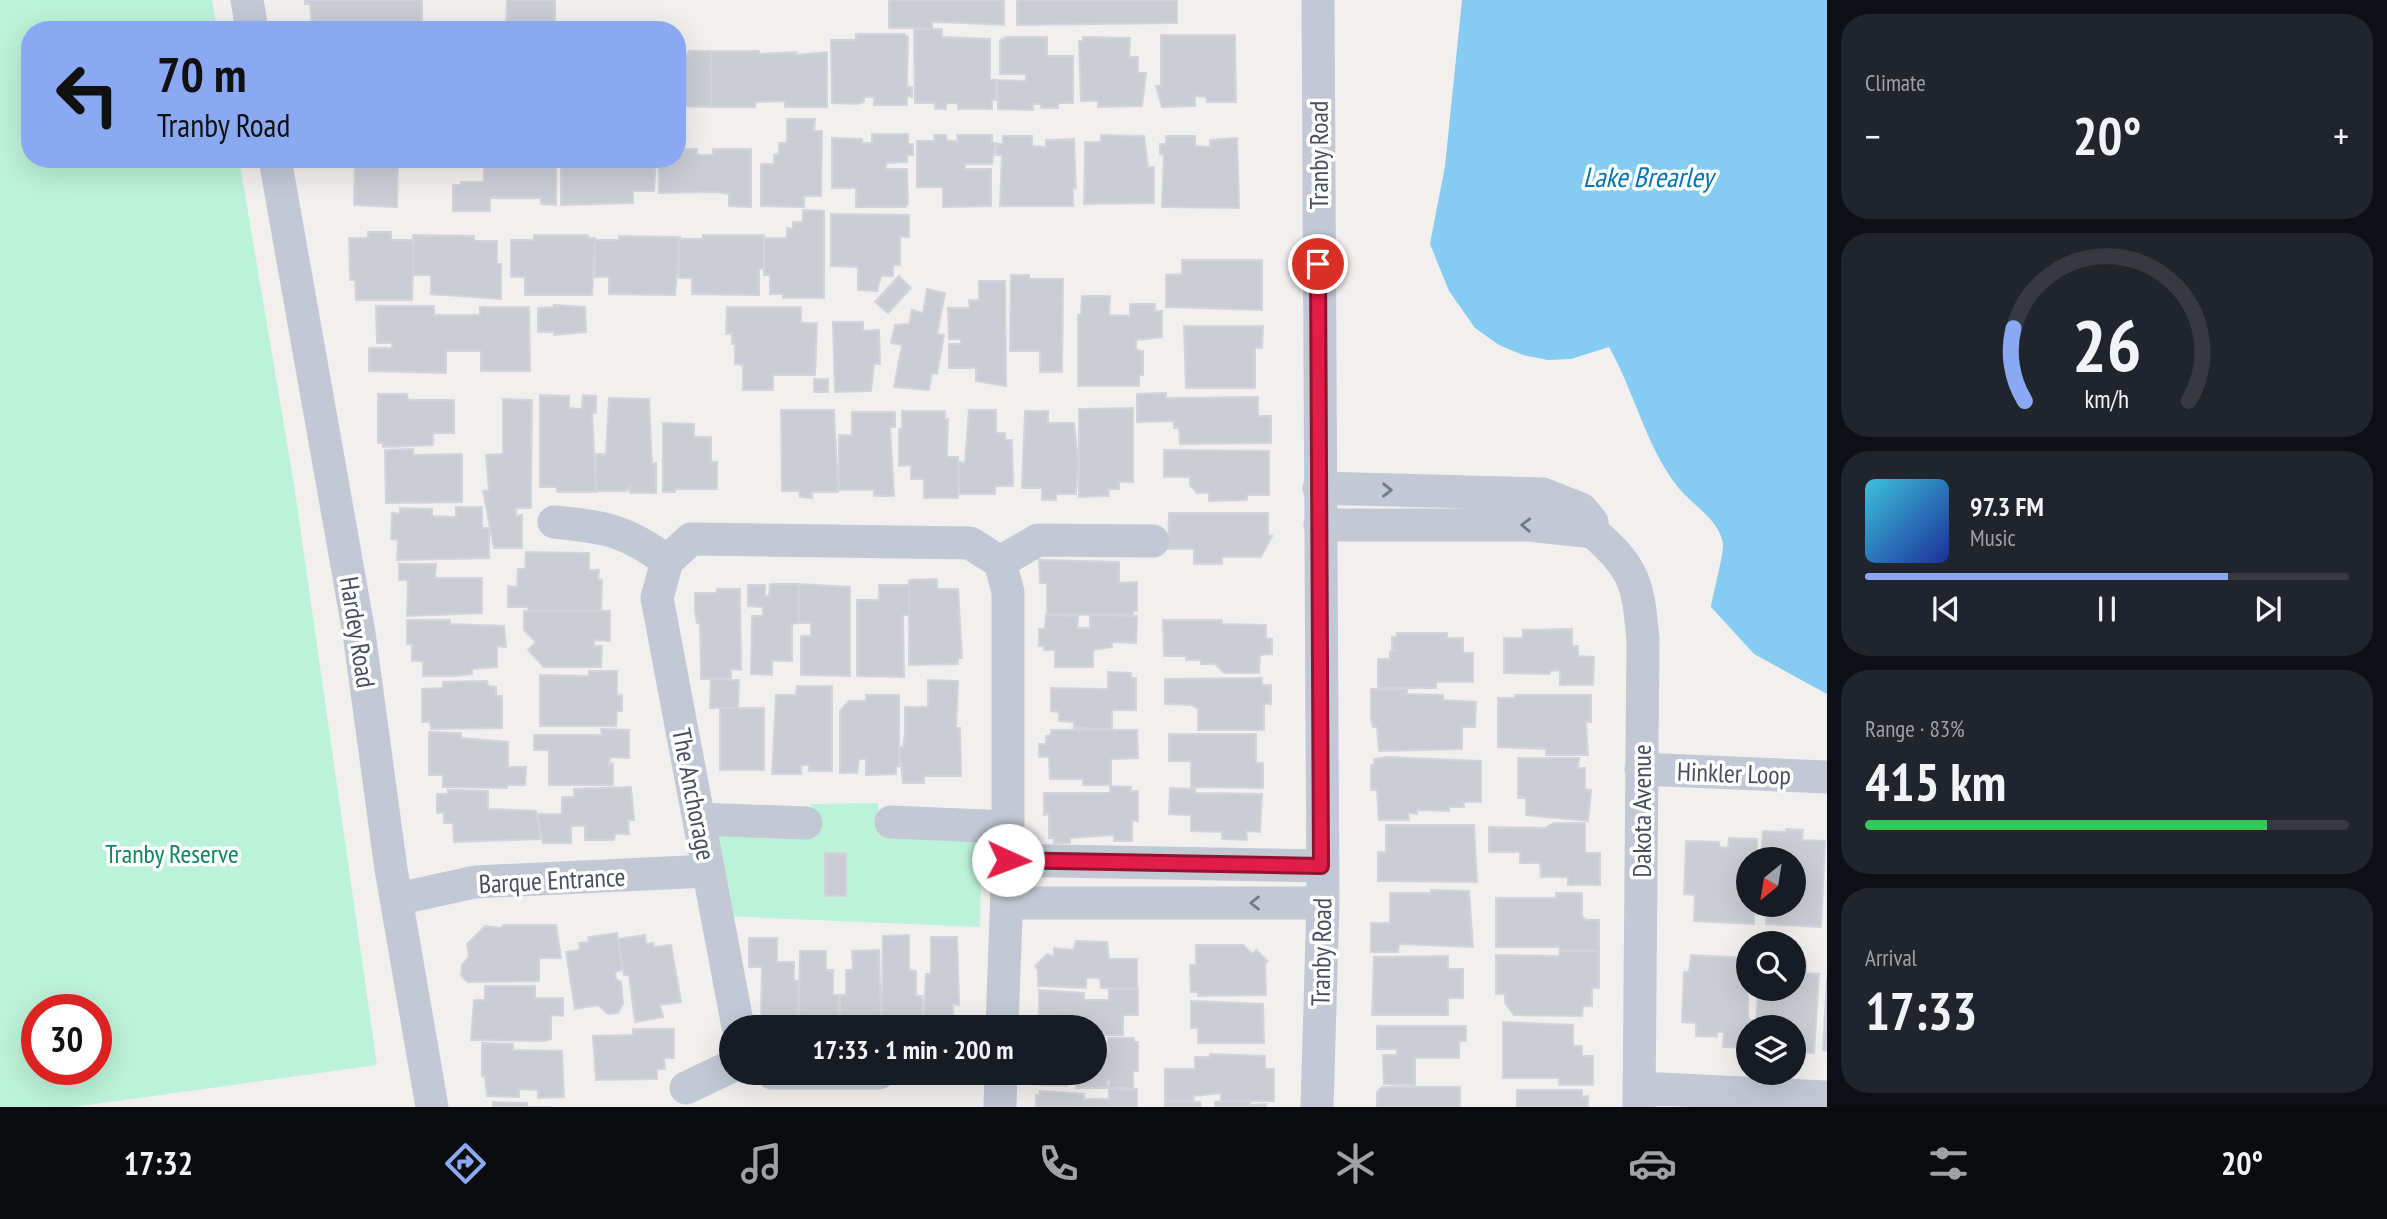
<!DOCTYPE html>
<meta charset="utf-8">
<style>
:root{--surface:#171b24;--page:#20242c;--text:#f1f3f6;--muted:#9ea1a6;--line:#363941;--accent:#8ba9f2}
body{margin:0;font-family:"PT Sans Narrow",sans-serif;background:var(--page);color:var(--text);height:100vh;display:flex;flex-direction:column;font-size:26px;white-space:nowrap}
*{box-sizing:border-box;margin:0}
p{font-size:23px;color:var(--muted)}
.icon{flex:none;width:38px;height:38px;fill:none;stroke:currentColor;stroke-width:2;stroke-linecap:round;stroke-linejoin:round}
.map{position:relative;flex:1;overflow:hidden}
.drawer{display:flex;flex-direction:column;gap:14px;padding:14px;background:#0d0f14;width:560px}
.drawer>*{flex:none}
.guide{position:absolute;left:21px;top:21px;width:665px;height:147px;border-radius:28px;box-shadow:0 7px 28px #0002;background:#8ba9f2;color:#111;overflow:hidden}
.needle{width:46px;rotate:210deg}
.controls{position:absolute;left:1736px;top:847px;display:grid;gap:14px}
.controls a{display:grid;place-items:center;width:70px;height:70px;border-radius:50%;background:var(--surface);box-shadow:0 7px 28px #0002;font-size:35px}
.speed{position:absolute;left:21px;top:994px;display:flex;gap:14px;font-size:35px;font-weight:700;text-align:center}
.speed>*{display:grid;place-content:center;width:91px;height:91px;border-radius:50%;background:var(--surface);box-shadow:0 7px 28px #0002;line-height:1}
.speed .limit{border:10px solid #d22;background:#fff;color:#111}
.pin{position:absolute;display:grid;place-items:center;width:60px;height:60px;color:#fff;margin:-30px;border:4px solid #fff;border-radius:50%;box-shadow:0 2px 7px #0007}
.me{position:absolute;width:77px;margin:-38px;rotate:92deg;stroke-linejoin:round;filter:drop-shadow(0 0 5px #0008)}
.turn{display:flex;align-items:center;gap:24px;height:147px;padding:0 21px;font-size:32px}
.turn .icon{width:91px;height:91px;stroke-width:2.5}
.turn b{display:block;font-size:49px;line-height:60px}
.big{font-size:52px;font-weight:800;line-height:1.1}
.drawer .card{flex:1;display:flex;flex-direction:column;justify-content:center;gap:10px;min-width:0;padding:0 24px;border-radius:28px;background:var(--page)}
.drawer .dial{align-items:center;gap:0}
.dial svg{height:182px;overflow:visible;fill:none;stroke:var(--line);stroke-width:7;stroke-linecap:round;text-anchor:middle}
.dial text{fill:var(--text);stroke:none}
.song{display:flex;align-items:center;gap:21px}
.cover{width:84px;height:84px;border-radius:10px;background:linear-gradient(135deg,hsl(190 70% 55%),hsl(230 70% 35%))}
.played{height:7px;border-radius:4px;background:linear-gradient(90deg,var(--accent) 75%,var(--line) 75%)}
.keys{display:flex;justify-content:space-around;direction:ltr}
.heat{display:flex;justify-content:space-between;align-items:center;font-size:38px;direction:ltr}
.charge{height:10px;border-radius:5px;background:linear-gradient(90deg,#34c759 83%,var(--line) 0)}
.trip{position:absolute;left:719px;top:1015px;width:388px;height:70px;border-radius:35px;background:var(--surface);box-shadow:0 7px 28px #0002;font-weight:800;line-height:70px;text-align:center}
.tabs{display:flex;height:112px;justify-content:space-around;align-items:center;background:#090b0e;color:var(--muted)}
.tabs .icon{width:49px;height:49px}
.tabs .current{color:var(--accent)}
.tabs b{font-size:32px;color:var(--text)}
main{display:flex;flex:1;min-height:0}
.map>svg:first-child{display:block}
</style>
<main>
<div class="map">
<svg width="1827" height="1107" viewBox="0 0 1827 1107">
<rect width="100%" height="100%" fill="#f2f0ef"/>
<!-- green -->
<path fill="#bcf2d9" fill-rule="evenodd" d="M0 0H212L217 30H30V159H239L294 484 377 1065 74 1107H0ZM37 1010H96V1069H37Z
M878 803 879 834 982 835 980 927 724 916 714 833 814 831 811 804Z"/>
<!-- water -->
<path fill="#86cbf2" d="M1462 0H1827V694L1754 654 1711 607C1713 594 1724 553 1723 544 1720 520 1691 504 1677 486 1645 444 1635 393 1609 347L1571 359 1548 360 1523 355 1499 345 1475 328 1449 291 1430 244 1445 166Z"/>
<!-- building -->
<path fill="#cbcdd5" stroke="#d3d4db" stroke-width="2" d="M305 0H422V22H367V29L312 28 310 4H305Z
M507 0H555V26L506 25Z
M889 0H1004V25L940 22H932V28H889Z
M1017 0H1177V23L1017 25Z
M914 29H942V37L990 39V80H996V100H992V109H958V103H946V109H935V103H915Z
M856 34H904L908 37 907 87H912V97L907 96V105H874V97H864V102L856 104 832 103 831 40H856Z
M1161 35H1235L1236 102H1207L1206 97 1195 96V106L1162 107 1156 86H1161Z
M1006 37H1047V56H1073V103H1058V108H1041V104H1033V110L998 109V80L1026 81V74H1000V40Z
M1083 37 1130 38 1129 57H1138V73H1146L1142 106 1098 107V101H1081L1079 41H1083Z
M677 51 690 54 689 51H711V107L677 106Z
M711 51H759V54L796 52 795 55 827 52V107H785V101L755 102V107H711Z
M787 119H815L814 131H822L821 196H804V207L761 206V164H774V155L779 153V143H787Z
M872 134H908V144H913V155H907V162L886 163V169H907L908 204 905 207H856V188H832V138L862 139V143H872Z
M934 135H946L947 141H958L957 135H992V143H996L992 164H965V169H991V206L943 207V187H917V141H935Z
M1101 135 1144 136 1148 167H1154V203L1084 204 1085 142H1101Z
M1003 136H1032V146L1046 147V140L1074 139 1076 188H1073V206H1000L1002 155H996V144H1003Z
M1166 136H1195V146L1210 147V140L1237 138 1239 208 1162 207 1164 154H1160V144H1166Z
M684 149H697V155H713V149H751V207L729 206V194L717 192 659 193V159H677V155H684Z
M355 159H398L397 207 354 205Z
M484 159H556V205L541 204V198H490V211H453V185H461V182H484Z
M586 159H656L654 191H633V203L561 205V164H585Z
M803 210 824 211V298H783V294H770V275H764V238H787V228L793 229V222H803Z
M831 214 909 215V237H900V265H893V276H881L877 291 858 290V267L831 266Z
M368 232H391V240H414L412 300H356L355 280H350L349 238H368Z
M413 235 474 236V241H497V264H501V299L431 294V275H414Z
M534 235H588V238H595L592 295H525V277H511V240H534Z
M703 235H764V269H759V295L692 294V278H679V239H703Z
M619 236 680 237 675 295 609 294V277H595V240H619Z
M1182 260H1262V310L1166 307V275L1182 274Z
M1011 275H1029V279H1063L1062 372H1040V351H1010Z
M899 276 911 288 888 313 875 302Z
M979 281H1005L1006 386 976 381V368H949V344H961V339H949L948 308H970L969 300H979Z
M927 289 945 293 937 334 944 335 937 374 932 373 929 390 894 387 902 345 891 343 895 325 909 324 912 310 923 313Z
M1082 296H1110L1109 315 1130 316V304H1155V311H1162V337L1136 340V350L1143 351V375H1139V386H1078V315H1081Z
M554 305 585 307 586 332 554 335V332H538V308L554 307Z
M376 306H434V315H480V307H529L530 371H481V351H446V373L369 371V348H392V343H377Z
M727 307H801V323H817L815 375H773V390H743V365L735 364V344H732V333L726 334Z
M833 322H863V331L879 330 880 364H874L871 391 835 392Z
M1184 326H1263L1262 348H1255V388H1186Z
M814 379H828V392H814Z
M1166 393V398L1258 397V416H1271V443L1180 444 1179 428H1174V421L1137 422V394Z
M378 394H407L408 400H454V433H433V445L383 447V443H378Z
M540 395 569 396V408L582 409 583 395 596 396V413H592L596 492H557V487H540Z
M609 398 649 399 652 464 656 463V493H630V486L627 491H596V454H606Z
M503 399 532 400 531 508H516V516L522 515V548H494L483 491 489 490 486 455 503 454Z
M1133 408V482H1119V489H1108L1109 496 1079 497V409Z
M781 410H834L838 492H812V498L800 497 799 491H782Z
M969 410H996V433H1005V440H1012L1013 486H995V494H959V462L965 463Z
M902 411H945V419H948L947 457H958V498H924V479H911V465L899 466V429H902Z
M1025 411H1048V423H1074L1078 460 1076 494H1056V500H1042V488H1022Z
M852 412H895V427H890L894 496H874V490H839V435H852Z
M663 423 694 424V437H711V462H717V489H675V492H663Z
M413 449V455L462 454V502L386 503 385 450Z
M1164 450 1269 451V495H1247V500L1209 501V493H1197L1190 485V477H1164Z
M456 507H482V528H489V558L397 560 398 540 391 539 392 513 400 514V508L432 509V516L456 517Z
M1169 513H1268V535L1272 536 1261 557H1222V564H1194V549H1168Z
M526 552 589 553V570H599L598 579 602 580 601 611H529L528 607H508V586L517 587 518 569H525Z
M1039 560 1119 562V583L1137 582V611H1133V615L1047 614V583H1040Z
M399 564H436L435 578H482V613L407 616 408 580H399Z
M937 579V589H958L962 658H958V664L909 665V580Z
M770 584H799V623L792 624V661H772V675L751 674 752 616H763V607L748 606V585H765V596H769Z
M799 584 850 587V676L801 675V636H811V623H799Z
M879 585H909V615H903L904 677 857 676V600H879Z
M717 589H740L741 670 731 669V679H701L700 623H697L695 611V593H717Z
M524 611H610V641L594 640V646H602L601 667H544L528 650 536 642 524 630Z
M1046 615 1078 616 1077 628H1090V615L1137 616 1136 643 1111 642 1112 647 1093 650V667H1055V650H1044V646H1039V629H1045Z
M407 620H450V624L504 626 506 647 497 646V667L472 669V674L455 676H423V661H412V644H407Z
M1163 620H1222V624L1266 625V638L1272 639V654L1260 655 1259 673H1224L1215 664H1201V660H1186V656H1164Z
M1572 629V646H1578V656L1594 657 1593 685H1560V670L1550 671V674L1504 673V638H1523V630Z
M1397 633H1447V638H1463V653H1473V682H1436V688H1378V659H1390V651H1396L1392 649V637H1397Z
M589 671H617V695H622V711H617L616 726H540V675L589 676Z
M1108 672 1131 673V678H1136V710H1112V729L1074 728V722L1059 721V712L1051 711V688L1108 689Z
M1262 678V685H1271V704H1264V730H1198V709L1192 705 1165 704V679Z
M711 679 739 680 738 708H710Z
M928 680 958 681 956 728H960L961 776H924V783H903L899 747H903L905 733V707H928Z
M487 681 488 686 496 687V696H502V728L431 729 430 722H422V689L443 688V682Z
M797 686H832V771H809V765H801V774H772L776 695H796Z
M1371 689H1407V694L1443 695V700L1476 702 1475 727H1462V749L1379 751 1377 727H1373L1371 718Z
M866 695H899V766H896V774L866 775V759H859L857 773H840V711L849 701H866Z
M1515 695H1591V722H1586L1588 755H1546V749L1498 747V698H1515Z
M720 708H764V770H720Z
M601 729 629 730V758L610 757 609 764 613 763V785H549V750H534V735H602Z
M1051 730H1137L1138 758 1111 759V785H1083V779H1050L1049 757H1039V744H1046V736L1051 735Z
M429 732 461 733V738L508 742V767H526L525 785H507V788L443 787V775H429Z
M1169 734H1256V763H1263V788L1191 787V761H1169Z
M1387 757 1481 761V802H1463L1464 807H1449V811L1417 810V814L1408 813 1409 820H1379L1377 790H1371V765H1374V759Z
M1518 758H1579L1578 768H1585V789L1591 790 1588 821 1526 815V798H1518Z
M1110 786 1131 787 1130 791H1138V821H1132V841H1114V835L1070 838V843H1054V838H1049V814L1044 815V793H1110Z
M631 787 634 820H628L629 834H615L614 840H585V826H571V843H543L537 814H562V797H574V789Z
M1170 788 1195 789V793L1262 794 1260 832 1246 831 1247 840 1222 839V832L1191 831V815L1169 814Z
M448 790 488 791V809L536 811 541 839 454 842 453 823H444V813H437V794H448Z
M1554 823H1585V853H1600V885H1568V877H1541L1540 863H1520V852H1489V827L1545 828Z
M1386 825H1474L1477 882 1378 881V852H1386Z
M1786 829 1803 830 1802 840 1825 841 1821 927 1766 924 1767 905H1794V859H1761L1763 831 1786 832Z
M1729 838 1757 839V859H1748V905H1754V924L1694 921 1695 895 1684 894 1686 841 1719 842V847L1728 848Z
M825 853H846V896H825Z
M1431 890 1469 891 1473 947 1399 944 1398 952H1371V923H1390V893H1431Z
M1556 893H1582V916L1586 920H1599V951H1560L1559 947H1496V898H1556Z
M503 925H556L561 958H539V981L468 982 461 976 462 965 469 957 467 944 485 926 502 928Z
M617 933 623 970 615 972 616 979 621 982 623 1004 618 1013 608 1014 598 1005 575 1009 566 952 580 950 579 943 589 942 588 937Z
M645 935 646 944 653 943 654 947 671 945 681 1002 660 1005 663 1017 635 1022 629 975H624L618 939Z
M909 935V970L916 971V996H922V1026L897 1027V1019L882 1020 883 936Z
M931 937H957L959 1005 953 1004V1027H923L926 974H931Z
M749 938H777V962H794V981H798L797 1027 761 1024 762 967H749Z
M1076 941 1107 942 1109 959H1137V988H1101L1100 978H1086V988L1038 986V970L1035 966 1047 954 1054 957V948L1073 950Z
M1196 945H1243L1253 954 1256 950 1268 961 1265 964 1266 995 1198 996V992H1191L1190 965H1196Z
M879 950 881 1019H864V1027L841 1026 840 995H846V970H853L852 951Z
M800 951H826V970H833V995H839V1026L814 1027V1019H799Z
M1560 951H1599V988H1592V1006H1583L1582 1016 1514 1015 1505 1003V994H1496V955L1559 956Z
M1691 955 1748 958V1019L1752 1020V1027H1748V1048L1723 1047 1724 1032H1717V1037L1696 1036V1023L1682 1022 1684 972H1689Z
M1448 956V969H1463V998H1448V1015H1372L1374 957Z
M1794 962H1806V973L1819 974 1814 1053 1794 1052V1027H1756L1758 989H1794Z
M1827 978V1051L1823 1050Z
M485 986H535V998H563V1016L551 1015V1039L545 1041 471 1040 474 1000H485Z
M1109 989H1138V1015H1123V1035H1096V1027H1046V1020H1039V990L1084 993V1000H1109Z
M1191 1001 1263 1004 1264 1043H1198V1028H1191Z
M1503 1022 1573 1025V1046H1582V1056H1593V1085H1559V1078H1503Z
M1377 1026H1466V1041H1459V1058H1415V1085L1384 1084 1383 1055H1397V1049H1377Z
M633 1029H674V1058H664L665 1069H657V1079L596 1080 593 1036 633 1035Z
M1108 1038H1134V1042H1138V1071H1133V1088H1109L1110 1080H1107V1088H1076L1077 1077 1067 1076V1086L1040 1085V1073H1096V1051H1108Z
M482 1043 513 1044V1050L562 1051 564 1097 538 1098V1090L519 1089V1097L487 1096 485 1076H482Z
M1210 1054 1265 1056V1069H1274V1101H1221V1093L1193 1096 1194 1100H1165V1069H1195V1057H1210Z
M1382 1087H1460V1107H1377V1092Z
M1109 1089H1137V1107H1036V1095H1040V1091L1084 1094V1099H1109Z
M1517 1090H1582V1097L1588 1096V1107H1517Z
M1250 1101V1105L1266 1104V1107H1215V1102Z
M493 1102 527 1103V1107H552H493Z
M1165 1102H1200L1201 1107H1165Z"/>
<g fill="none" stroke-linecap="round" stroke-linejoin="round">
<!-- minor -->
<path stroke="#c2c9d5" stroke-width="33" d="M247 0 252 30
M275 159 359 633 391 869 432 1107
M1319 488 1543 494 1581 509 1592 522 1593 532C1636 569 1638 585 1643 640L1639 1107
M554 522C604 527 626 530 667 561
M1320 525H1529L1593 532
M1000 562 1038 540 1153 541
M1641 769 1827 777
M699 819 806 823
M891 822 1007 827
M1008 860 1321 866
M397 899 475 882 708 871
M1007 903H1323
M738 1027 657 598 667 561 691 539 970 543 1000 562 1008 592V860L1002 1027
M772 1073H879
M686 1088 732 1066
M1639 1088 1827 1097
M1000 1107 1001 1073
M1317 1107 1323 903 1318 0"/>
</g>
<!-- one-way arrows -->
<defs><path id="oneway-chevron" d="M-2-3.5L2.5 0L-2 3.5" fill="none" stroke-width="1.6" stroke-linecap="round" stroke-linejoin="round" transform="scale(1.75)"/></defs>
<g stroke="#717a88">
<use href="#oneway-chevron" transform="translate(1387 490) rotate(1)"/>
<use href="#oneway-chevron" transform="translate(1526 525) rotate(-178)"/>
<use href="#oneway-chevron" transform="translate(1255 903) rotate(180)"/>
</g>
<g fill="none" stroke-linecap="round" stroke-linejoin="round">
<defs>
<path id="route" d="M1008 860 1321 866 1318 264"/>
</defs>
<!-- route casing -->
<use href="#route" stroke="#92132f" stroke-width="18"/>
<!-- route -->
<use href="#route" stroke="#e11d48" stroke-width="12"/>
</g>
<g text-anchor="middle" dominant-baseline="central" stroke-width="7" stroke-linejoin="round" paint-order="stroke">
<!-- street labels -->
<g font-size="26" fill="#464f5e" stroke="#fff">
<text transform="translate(1318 155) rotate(-90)">Tranby Road</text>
<text transform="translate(358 632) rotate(81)">Hardey Road</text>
<text transform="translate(1734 773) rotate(2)">Hinkler Loop</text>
<text transform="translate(694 794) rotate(79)">The Anchorage</text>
<text transform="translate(1641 811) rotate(-90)">Dakota Avenue</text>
<text transform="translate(552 880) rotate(-3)">Barque Entrance</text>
<text transform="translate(1321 952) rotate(-89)">Tranby Road</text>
</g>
<!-- park labels -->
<g font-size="26" fill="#11855d" stroke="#fff">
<text x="172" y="853">Tranby Reserve</text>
</g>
<!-- water labels -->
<g font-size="28" font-style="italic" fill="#0374b4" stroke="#fff">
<text x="1648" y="176">Lake Brearley</text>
</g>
</g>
</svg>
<div class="controls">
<a><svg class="needle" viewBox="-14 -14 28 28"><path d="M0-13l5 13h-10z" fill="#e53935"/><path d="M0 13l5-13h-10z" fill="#9ea1a6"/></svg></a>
<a><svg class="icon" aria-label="search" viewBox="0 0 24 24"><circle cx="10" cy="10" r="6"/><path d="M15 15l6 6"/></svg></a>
<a><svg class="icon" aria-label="layers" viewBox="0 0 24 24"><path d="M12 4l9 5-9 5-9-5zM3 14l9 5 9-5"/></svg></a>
</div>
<div class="speed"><div class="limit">30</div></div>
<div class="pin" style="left:1318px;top:264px;background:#d93025"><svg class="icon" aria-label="arrive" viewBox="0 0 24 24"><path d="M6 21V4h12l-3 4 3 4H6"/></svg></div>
<svg class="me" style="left:1008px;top:860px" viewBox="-20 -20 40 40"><circle r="19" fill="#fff"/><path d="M0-13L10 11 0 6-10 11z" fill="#e11d48"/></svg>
<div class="trip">17:33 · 1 min · 200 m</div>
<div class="guide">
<div class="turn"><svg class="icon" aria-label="left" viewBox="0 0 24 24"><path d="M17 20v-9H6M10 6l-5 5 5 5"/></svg><div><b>70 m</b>Tranby Road</div></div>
</div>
</div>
<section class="drawer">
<div class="card"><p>Climate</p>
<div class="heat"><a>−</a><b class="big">20°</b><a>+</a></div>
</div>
<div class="card dial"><svg viewBox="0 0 100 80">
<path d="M14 69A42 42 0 1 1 86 69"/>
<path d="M14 69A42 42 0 0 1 9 37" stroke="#8ba9f2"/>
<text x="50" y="56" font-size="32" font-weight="700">26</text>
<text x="50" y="72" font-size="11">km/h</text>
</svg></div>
<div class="card">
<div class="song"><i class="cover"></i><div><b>97.3 FM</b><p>Music</p></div></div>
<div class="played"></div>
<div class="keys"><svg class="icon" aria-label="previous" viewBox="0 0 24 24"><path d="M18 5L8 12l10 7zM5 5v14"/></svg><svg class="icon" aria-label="pause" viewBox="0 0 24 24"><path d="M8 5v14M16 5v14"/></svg><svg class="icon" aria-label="next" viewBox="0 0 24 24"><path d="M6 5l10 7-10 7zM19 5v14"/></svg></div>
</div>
<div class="card"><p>Range · 83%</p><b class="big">415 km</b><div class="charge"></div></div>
<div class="card"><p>Arrival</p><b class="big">17:33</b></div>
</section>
</main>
<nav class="tabs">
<b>17:32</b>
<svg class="icon current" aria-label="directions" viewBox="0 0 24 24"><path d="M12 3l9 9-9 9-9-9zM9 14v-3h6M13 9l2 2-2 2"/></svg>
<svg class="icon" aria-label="music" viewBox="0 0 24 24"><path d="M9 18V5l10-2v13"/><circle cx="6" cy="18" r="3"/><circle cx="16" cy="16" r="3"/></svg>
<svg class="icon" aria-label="phone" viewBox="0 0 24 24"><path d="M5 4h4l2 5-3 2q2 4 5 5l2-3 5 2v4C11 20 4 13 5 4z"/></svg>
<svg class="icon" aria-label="climate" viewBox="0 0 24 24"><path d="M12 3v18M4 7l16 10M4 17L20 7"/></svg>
<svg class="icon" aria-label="car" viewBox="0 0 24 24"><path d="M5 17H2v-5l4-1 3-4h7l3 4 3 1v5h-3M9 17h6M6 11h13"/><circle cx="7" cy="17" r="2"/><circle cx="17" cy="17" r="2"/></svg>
<svg class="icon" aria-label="filters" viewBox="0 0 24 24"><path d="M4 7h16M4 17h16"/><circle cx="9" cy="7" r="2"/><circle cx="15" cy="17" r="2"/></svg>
<b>20°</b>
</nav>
